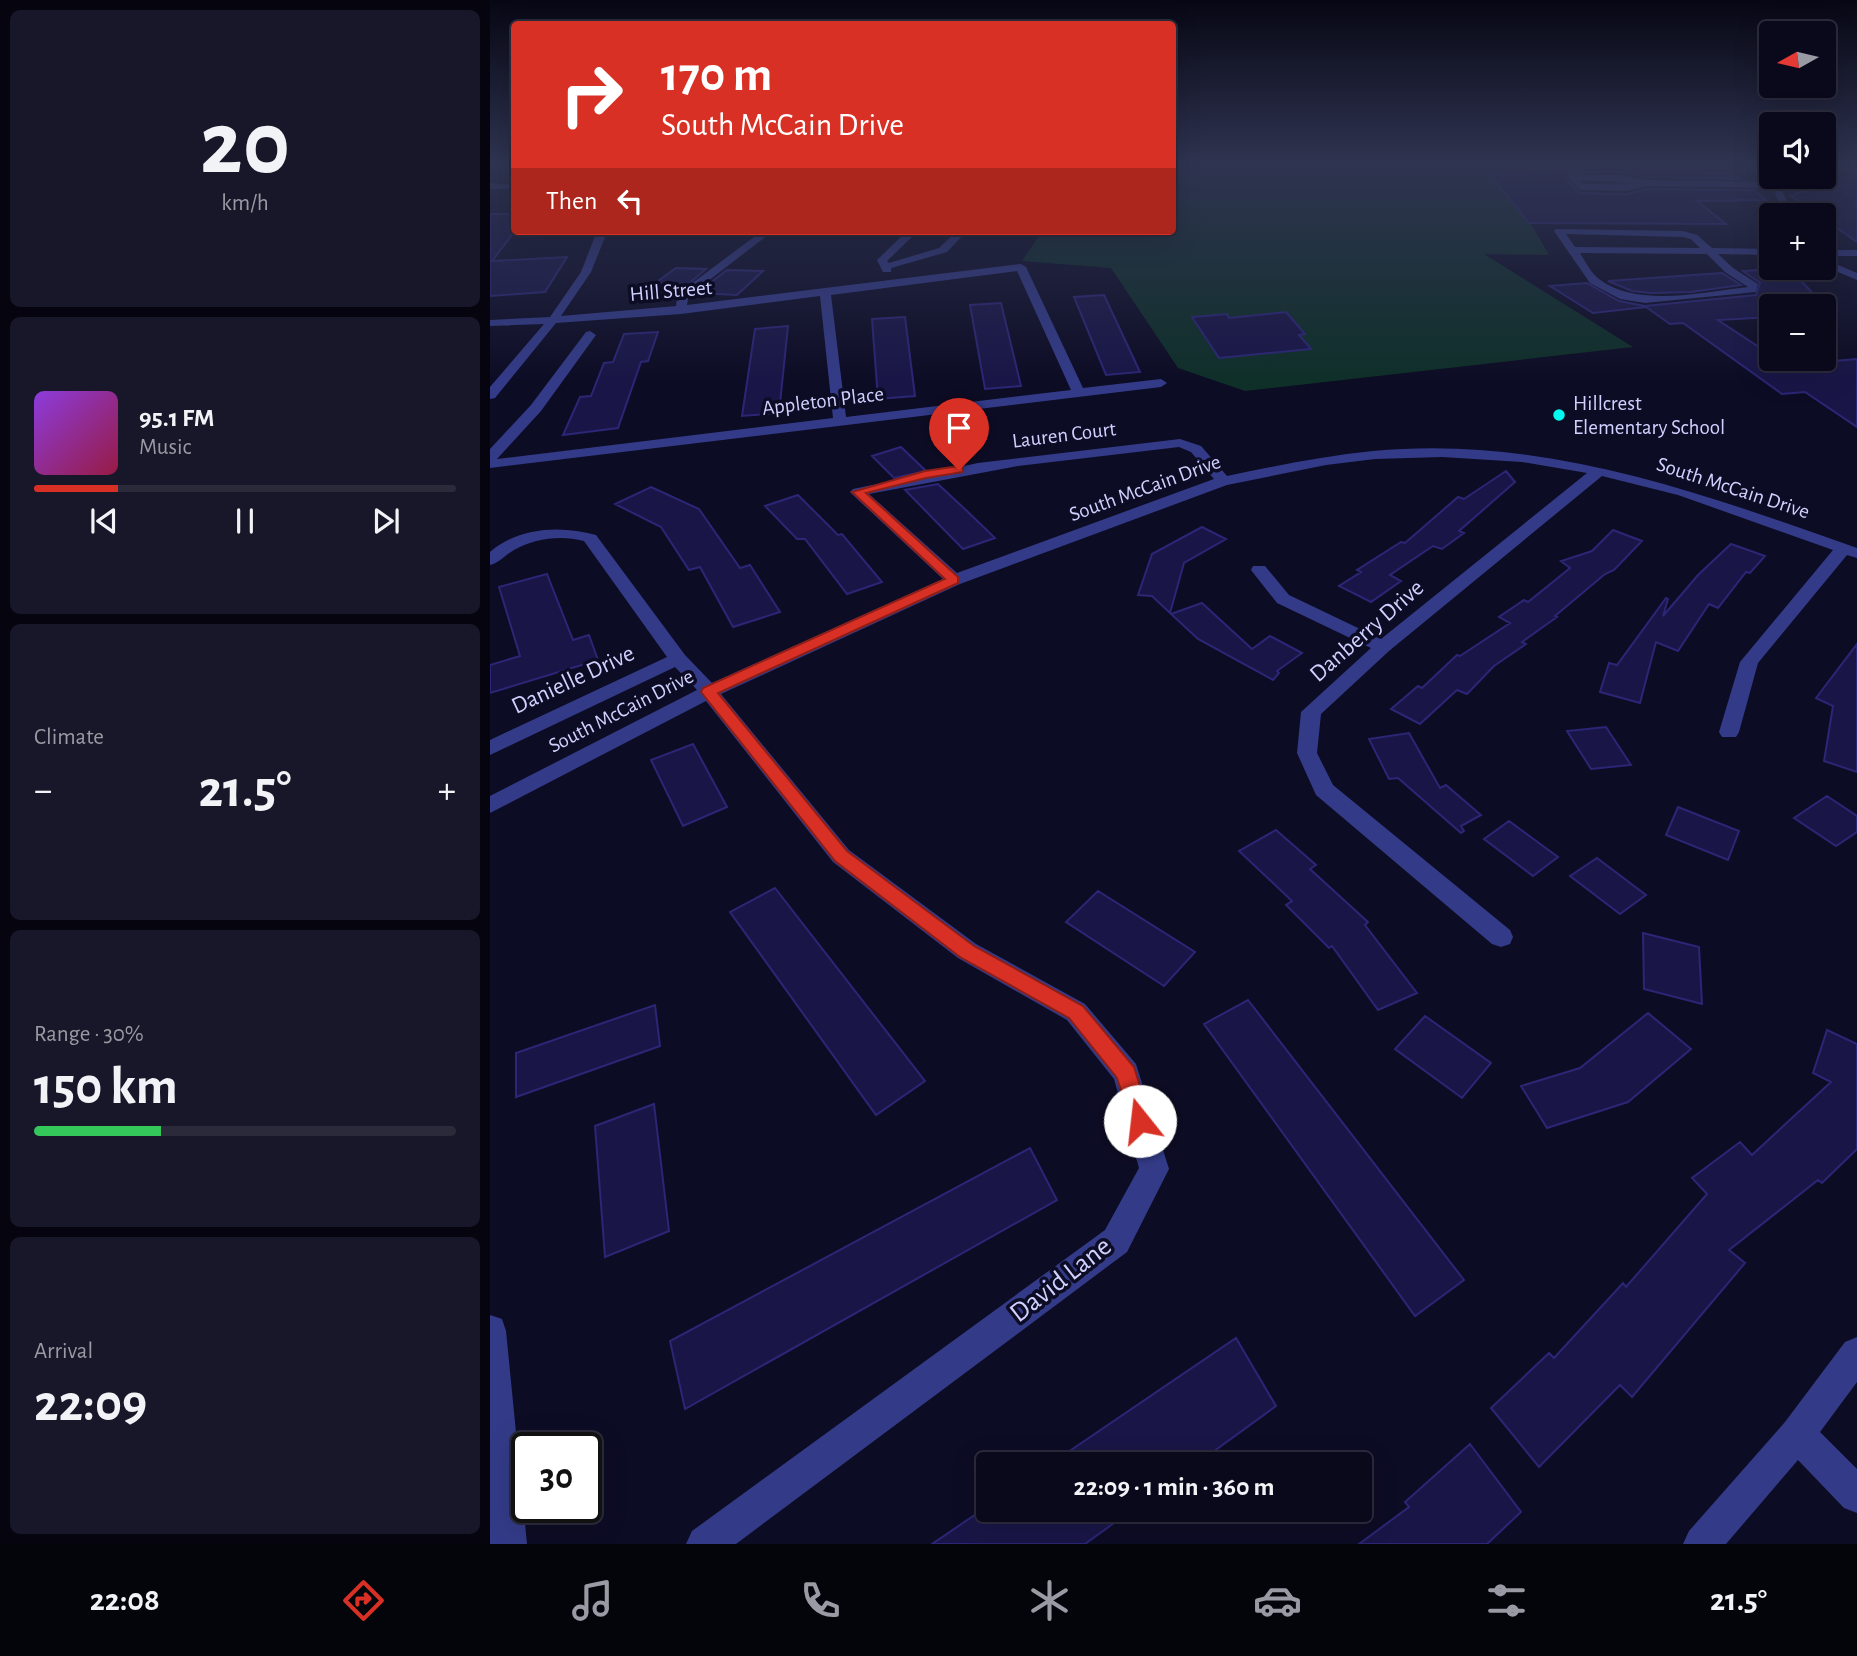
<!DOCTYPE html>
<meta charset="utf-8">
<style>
:root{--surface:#0a091c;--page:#181729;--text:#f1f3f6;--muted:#999aa3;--line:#2a2a3b;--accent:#d93025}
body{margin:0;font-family:"Alegreya Sans",sans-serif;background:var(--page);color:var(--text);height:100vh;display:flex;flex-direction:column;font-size:26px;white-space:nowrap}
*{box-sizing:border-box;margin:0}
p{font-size:23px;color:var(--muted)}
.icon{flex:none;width:38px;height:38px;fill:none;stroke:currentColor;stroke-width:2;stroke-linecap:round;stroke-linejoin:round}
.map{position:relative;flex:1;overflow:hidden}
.side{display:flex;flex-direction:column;gap:10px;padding:10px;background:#06050f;width:490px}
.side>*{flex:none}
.hud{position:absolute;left:21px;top:21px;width:665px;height:214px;border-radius:7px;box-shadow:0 7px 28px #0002,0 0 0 2px var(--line);background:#d93025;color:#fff;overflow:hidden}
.needle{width:46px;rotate:262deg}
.controls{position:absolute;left:1269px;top:21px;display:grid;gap:14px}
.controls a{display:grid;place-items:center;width:77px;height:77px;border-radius:7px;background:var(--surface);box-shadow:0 7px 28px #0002,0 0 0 2px var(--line);font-size:35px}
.speed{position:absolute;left:21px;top:1432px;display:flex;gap:14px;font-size:35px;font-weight:700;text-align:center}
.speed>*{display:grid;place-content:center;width:91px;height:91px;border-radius:50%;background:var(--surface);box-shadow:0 7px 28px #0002,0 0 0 2px var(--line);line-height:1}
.speed .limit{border:4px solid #111;border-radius:10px;background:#fff;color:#111}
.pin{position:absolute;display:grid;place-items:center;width:60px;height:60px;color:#fff;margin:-72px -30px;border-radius:50% 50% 50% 0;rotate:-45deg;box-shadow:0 0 7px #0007}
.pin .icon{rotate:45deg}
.me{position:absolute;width:77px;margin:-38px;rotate:344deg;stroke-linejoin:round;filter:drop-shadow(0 0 5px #0008)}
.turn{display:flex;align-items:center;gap:24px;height:147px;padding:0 35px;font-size:32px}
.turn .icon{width:91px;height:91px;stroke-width:2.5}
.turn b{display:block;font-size:49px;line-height:60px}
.then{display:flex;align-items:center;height:66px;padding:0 35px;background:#0003;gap:14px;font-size:26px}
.big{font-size:52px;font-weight:700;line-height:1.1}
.side .card{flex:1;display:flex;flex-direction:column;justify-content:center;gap:10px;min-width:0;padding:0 24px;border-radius:10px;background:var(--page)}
.side .dial{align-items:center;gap:0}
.dial b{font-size:91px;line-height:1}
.song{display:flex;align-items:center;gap:21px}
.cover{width:84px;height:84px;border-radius:10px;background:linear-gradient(135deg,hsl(270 70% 55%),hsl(340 70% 35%))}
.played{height:7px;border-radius:4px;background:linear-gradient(90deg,var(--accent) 20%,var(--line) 20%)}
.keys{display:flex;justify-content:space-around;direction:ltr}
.heat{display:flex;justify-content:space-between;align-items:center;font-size:38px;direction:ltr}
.charge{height:10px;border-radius:5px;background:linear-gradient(90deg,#34c759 30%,var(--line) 0)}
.trip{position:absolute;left:486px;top:1452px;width:396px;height:70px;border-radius:7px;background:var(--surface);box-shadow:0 7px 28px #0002,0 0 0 2px var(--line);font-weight:700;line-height:70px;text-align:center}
.dock{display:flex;height:112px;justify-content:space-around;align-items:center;background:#04040b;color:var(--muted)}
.dock .icon{width:49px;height:49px}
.dock .on{color:var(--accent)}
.dock b{font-size:32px;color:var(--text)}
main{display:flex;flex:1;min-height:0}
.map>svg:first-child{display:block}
</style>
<main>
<section class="side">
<div class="card dial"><b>20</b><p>km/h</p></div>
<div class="card">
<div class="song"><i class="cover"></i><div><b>95.1 FM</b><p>Music</p></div></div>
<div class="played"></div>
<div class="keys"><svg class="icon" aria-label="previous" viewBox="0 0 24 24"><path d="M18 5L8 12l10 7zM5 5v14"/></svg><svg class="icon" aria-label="pause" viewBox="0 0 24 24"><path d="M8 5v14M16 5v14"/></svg><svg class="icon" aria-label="next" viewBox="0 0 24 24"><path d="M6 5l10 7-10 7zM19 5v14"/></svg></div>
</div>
<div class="card"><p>Climate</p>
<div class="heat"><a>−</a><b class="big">21.5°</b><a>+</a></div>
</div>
<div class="card"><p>Range · 30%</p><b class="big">150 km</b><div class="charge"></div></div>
<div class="card"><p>Arrival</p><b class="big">22:09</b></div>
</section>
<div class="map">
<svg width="1367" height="1544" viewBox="0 0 1367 1544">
<rect width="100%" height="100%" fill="#0d0c25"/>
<!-- green -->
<path fill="#0f2f29" d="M683 165 962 166 1008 168 1059 255 994 254 1143 347 755 391 688 368 621 268 532 261 552 231H682Z"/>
<!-- building -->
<path fill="#191647" stroke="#2b2675" stroke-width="2" d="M1074 165 1133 166 1136 170H1213L1216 173H1242L1250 179 1156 177 1131 172H1080L1076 179 1090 193 1137 194 1156 189 1264 190 1276 200 1207 201 1236 224 1039 223 999 173 1079 171Z
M1362 176H1367V242L1334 219V215H1328L1301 196 1343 179 1349 180Z
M0 214H24V232L2 261 77 257 55 292 0 296Z
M186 268 216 269 189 292 154 291Z
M1299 268 1331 302 1281 300V317L1228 320 1281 355V359L1296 365 1367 359V427L1315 392 1292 394 1193 323 1180 324 1156 307 1103 313 1060 286 1097 283 1129 301 1155 306 1266 295 1270 283 1253 271Z
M237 270 273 271 247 295 207 293Z
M1232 273 1251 285 1201 292 1161 293 1142 291 1118 281Z
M614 295 650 372 616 375 584 297Z
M511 303 531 386 495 389 480 305Z
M796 312 815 334 809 335 821 349 729 358 702 317 737 314 739 318Z
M415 317 425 396 388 399 382 319Z
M298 326 289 413 252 416 265 329Z
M168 332 158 361 151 362 128 428 73 435 90 397 101 396 114 363 123 362 134 334Z
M411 447 436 471 404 478 382 456Z
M1016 471 1025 482 969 531 974 533 952 549 943 546 900 575 911 581 881 602 849 586 871 572 867 570 911 542 915 543 968 497 974 499Z
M448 484 477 511 505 538 473 549 415 490Z
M161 487 209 509 250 568 260 565 290 612 243 627 210 567 199 570 171 527 125 504Z
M308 495 348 535 352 534 392 582 357 594 315 539H307L275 506Z
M712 527 736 539 694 563 680 613 662 596 648 595 662 554Z
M1123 530 1152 541 1124 570 1115 574 1065 616 1067 617 1032 642 1036 644 1004 666 977 694 967 690 930 724 901 709 928 686 932 688 967 655 970 656 1020 623 1009 617 1034 600 1038 602 1080 568 1071 561 1102 551Z
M1241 544 1275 556 1260 573 1256 572 1228 608 1219 604 1188 651 1166 642 1150 703 1110 692 1119 663 1127 665 1176 598 1178 599 1173 616 1208 575Z
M57 574 83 640 99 635 108 660 0 693V665L30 656 9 587Z
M712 603 762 649 780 636 812 653 787 671 789 673 783 680 708 639 681 614Z
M1367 644V772L1334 761 1343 706 1326 698Z
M1116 727 1141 765 1101 769 1077 731Z
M919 733 950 788 956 785 991 815 971 826 974 831 971 833 908 778 899 779 879 739Z
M203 744 237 807 193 826 161 760Z
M1337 796 1367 816V832L1346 846 1304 818Z
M1188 807 1249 831 1238 860 1176 835Z
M1019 821 1068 857 1043 876 994 839Z
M786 830 826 865 820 869 878 922 875 925 927 993 888 1010 842 946 839 948 796 905 802 901 749 851Z
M1107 858 1156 895 1130 914 1080 876Z
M285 888 435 1081 386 1115 240 912Z
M608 891 705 952 674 986 576 922Z
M1153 933 1209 947 1212 1004 1154 989Z
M758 1000 974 1280 925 1316 714 1024Z
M165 1005 170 1046 26 1097V1053Z
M1158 1013 1201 1049 1138 1102 1057 1128 1031 1086 1090 1068Z
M935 1016 1001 1063 972 1098 905 1049Z
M1337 1030 1367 1044V1149L1332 1183 1328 1180 1239 1250 1255 1263 1142 1397 1130 1385 1049 1467 1001 1408 1059 1353 1064 1358 1133 1283 1136 1287 1217 1194 1202 1178 1250 1142 1262 1155 1341 1082 1323 1073Z
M164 1104 179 1231 115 1257 105 1126Z
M540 1148 567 1200 195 1409 180 1341Z
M746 1338 786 1406 705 1465H559Z
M980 1444 1031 1512 997 1544H869L919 1507 915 1502Z
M492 1510H642L595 1544H442Z"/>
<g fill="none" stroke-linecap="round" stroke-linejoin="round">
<!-- minor -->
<path fill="#333b88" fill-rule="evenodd" d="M1255 165C1282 165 1295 193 1302 215H1294L1283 188 1156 186 1137 191 1090 190 1078 177 1082 174 1131 175 1156 180 1277 182ZM1089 180 1145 183 1093 184Z
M1334 165 1367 168V174L1337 167Z
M0 183 24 185V189H0Z
M1066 229 1193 231 1207 235 1222 248 1281 249V255L1228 254 1243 268 1268 284 1266 292 1155 303 1130 299 1100 283 1064 231ZM1076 234 1193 237 1201 239 1210 248 1085 247ZM1090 253 1217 254 1235 272 1258 287C1214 292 1146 308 1109 279 1101 273 1095 261 1090 253Z
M107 231H158L153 234 115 237 101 272 71 316 186 306 187 298 197 287 272 231H283L205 291 198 299 197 305 531 264 536 267 593 388 671 379 677 383 671 387 0 468V449L41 405 96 332 100 331 106 335 51 411 7 459 343 418 330 296 191 314 66 323 5 398 0 399V387L54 324 0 326V320L60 317 91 272ZM527 271 581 390 356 417 341 295Z
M417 231H428L397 261 399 263 449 248 467 231H477L457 252 401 268V272H393L387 260Z
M1334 250H1367V256H1334Z
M1334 259 1367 273V280L1334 266Z
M690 439 711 446 737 476C785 466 833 456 883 451 1055 435 1208 492 1367 548V558L1357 555 1268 663 1249 732 1246 737H1232L1229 732 1250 662 1343 550 1188 495 1112 476 899 651 831 714 827 753 843 785 1020 930 1023 937 1020 944 1011 947 1002 944 826 795 807 753 811 712 881 648 787 603 761 570 763 566H775L799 595 891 639 1097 473 1032 462 952 457 885 459 836 465 737 485 470 584 231 694 359 850 486 944 595 1004 646 1064 679 1169 637 1252 246 1544H196L202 1531 615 1230 649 1168 624 1079 577 1020 468 958 343 862 216 701 0 813V796L207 690 185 667 0 755V740L177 657 94 541C71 535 45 538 24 550 15 555 9 563 0 565V552C29 527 71 525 106 535L195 655 222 683 453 579 363 495 360 492 363 489 488 463ZM689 447 701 452 724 479 467 573 379 494 528 466Z
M0 1315 12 1319 16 1331 37 1544H0Z
M1367 1337V1382L1330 1432 1367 1469V1513L1354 1508 1308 1460 1236 1544H1193L1199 1531 1295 1422 1355 1342Z"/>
</g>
<!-- sky -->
<linearGradient id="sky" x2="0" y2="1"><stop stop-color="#070714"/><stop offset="0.43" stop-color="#2f3451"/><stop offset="1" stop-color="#2f3451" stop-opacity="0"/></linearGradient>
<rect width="1367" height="381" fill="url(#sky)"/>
<!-- route -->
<path fill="#d93025" stroke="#8d1f18" stroke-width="2" d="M469 466 473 467V472L436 478 376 493 468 577V583L228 693 357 851 484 946 593 1006 644 1067 661 1121 658 1128 650 1131 643 1128 627 1078 579 1018 470 957 345 861 211 692 213 688 455 579 362 492 435 471Z"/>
<!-- markers -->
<circle fill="#00fbf0" stroke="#0d0c25" stroke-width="2.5" cx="1069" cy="415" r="7"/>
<g text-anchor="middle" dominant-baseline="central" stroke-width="7" stroke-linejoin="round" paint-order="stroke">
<!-- far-street labels -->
<g font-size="21" fill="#d0d1ff" stroke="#0d0c25">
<text transform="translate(181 291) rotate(-5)">Hill Street</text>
<text transform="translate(333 401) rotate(-7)">Appleton Place</text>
<text transform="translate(574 435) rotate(-7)">Lauren Court</text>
<text transform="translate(655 488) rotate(-20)">South McCain Drive</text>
<text transform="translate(1243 488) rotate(18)">South McCain Drive</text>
<text transform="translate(131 711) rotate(-27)">South McCain Drive</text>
</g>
<!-- far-poi labels -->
<g font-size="21" fill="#d0d1ff" stroke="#0d0c25" text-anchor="start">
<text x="1083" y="403">Hillcrest<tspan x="1083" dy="24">Elementary School</tspan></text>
</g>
<!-- street labels -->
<g font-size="24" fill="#d0d1ff" stroke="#0d0c25">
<text transform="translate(877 631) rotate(-41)">Danberry Drive</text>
<text transform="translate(83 680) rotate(-25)">Danielle Drive</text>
</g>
<!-- near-street labels -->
<g font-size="28" fill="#d0d1ff" stroke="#0d0c25">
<text transform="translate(571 1280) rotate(-38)">David Lane</text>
</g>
</g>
</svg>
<div class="controls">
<a><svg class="needle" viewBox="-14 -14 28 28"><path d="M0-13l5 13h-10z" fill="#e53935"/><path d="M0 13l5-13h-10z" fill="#999aa3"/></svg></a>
<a><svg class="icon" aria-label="sound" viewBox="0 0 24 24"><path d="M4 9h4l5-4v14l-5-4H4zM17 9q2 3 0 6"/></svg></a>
<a>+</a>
<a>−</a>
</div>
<div class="speed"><div class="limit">30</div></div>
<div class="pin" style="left:469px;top:470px;background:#d93025"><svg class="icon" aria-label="arrive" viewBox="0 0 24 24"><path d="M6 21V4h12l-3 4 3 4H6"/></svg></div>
<svg class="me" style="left:650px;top:1121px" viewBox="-20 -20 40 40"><circle r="19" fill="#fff"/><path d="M0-13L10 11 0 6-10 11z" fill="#d93025"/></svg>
<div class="trip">22:09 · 1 min · 360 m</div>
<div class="hud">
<div class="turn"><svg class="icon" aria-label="right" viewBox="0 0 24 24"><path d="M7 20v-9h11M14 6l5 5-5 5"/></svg><div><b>170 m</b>South McCain Drive</div></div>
<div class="then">Then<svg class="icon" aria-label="left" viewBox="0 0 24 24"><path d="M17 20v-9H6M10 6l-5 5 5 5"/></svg></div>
</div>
</div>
</main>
<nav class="dock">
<b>22:08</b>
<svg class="icon on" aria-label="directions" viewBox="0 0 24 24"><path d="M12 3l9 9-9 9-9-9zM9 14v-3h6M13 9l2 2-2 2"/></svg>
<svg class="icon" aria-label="music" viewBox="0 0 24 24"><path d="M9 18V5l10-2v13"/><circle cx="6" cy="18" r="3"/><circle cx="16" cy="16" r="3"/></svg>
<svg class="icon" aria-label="phone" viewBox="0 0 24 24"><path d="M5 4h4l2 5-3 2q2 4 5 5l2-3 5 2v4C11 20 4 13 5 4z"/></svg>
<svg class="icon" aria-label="climate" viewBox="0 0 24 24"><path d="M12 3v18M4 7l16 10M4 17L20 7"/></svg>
<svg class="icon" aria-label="car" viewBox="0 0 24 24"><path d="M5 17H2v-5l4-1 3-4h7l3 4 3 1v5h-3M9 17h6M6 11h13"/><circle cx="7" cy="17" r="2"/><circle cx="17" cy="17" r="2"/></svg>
<svg class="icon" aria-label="filters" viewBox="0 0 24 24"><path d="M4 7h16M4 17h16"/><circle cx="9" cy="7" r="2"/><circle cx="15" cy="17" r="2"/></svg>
<b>21.5°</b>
</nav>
